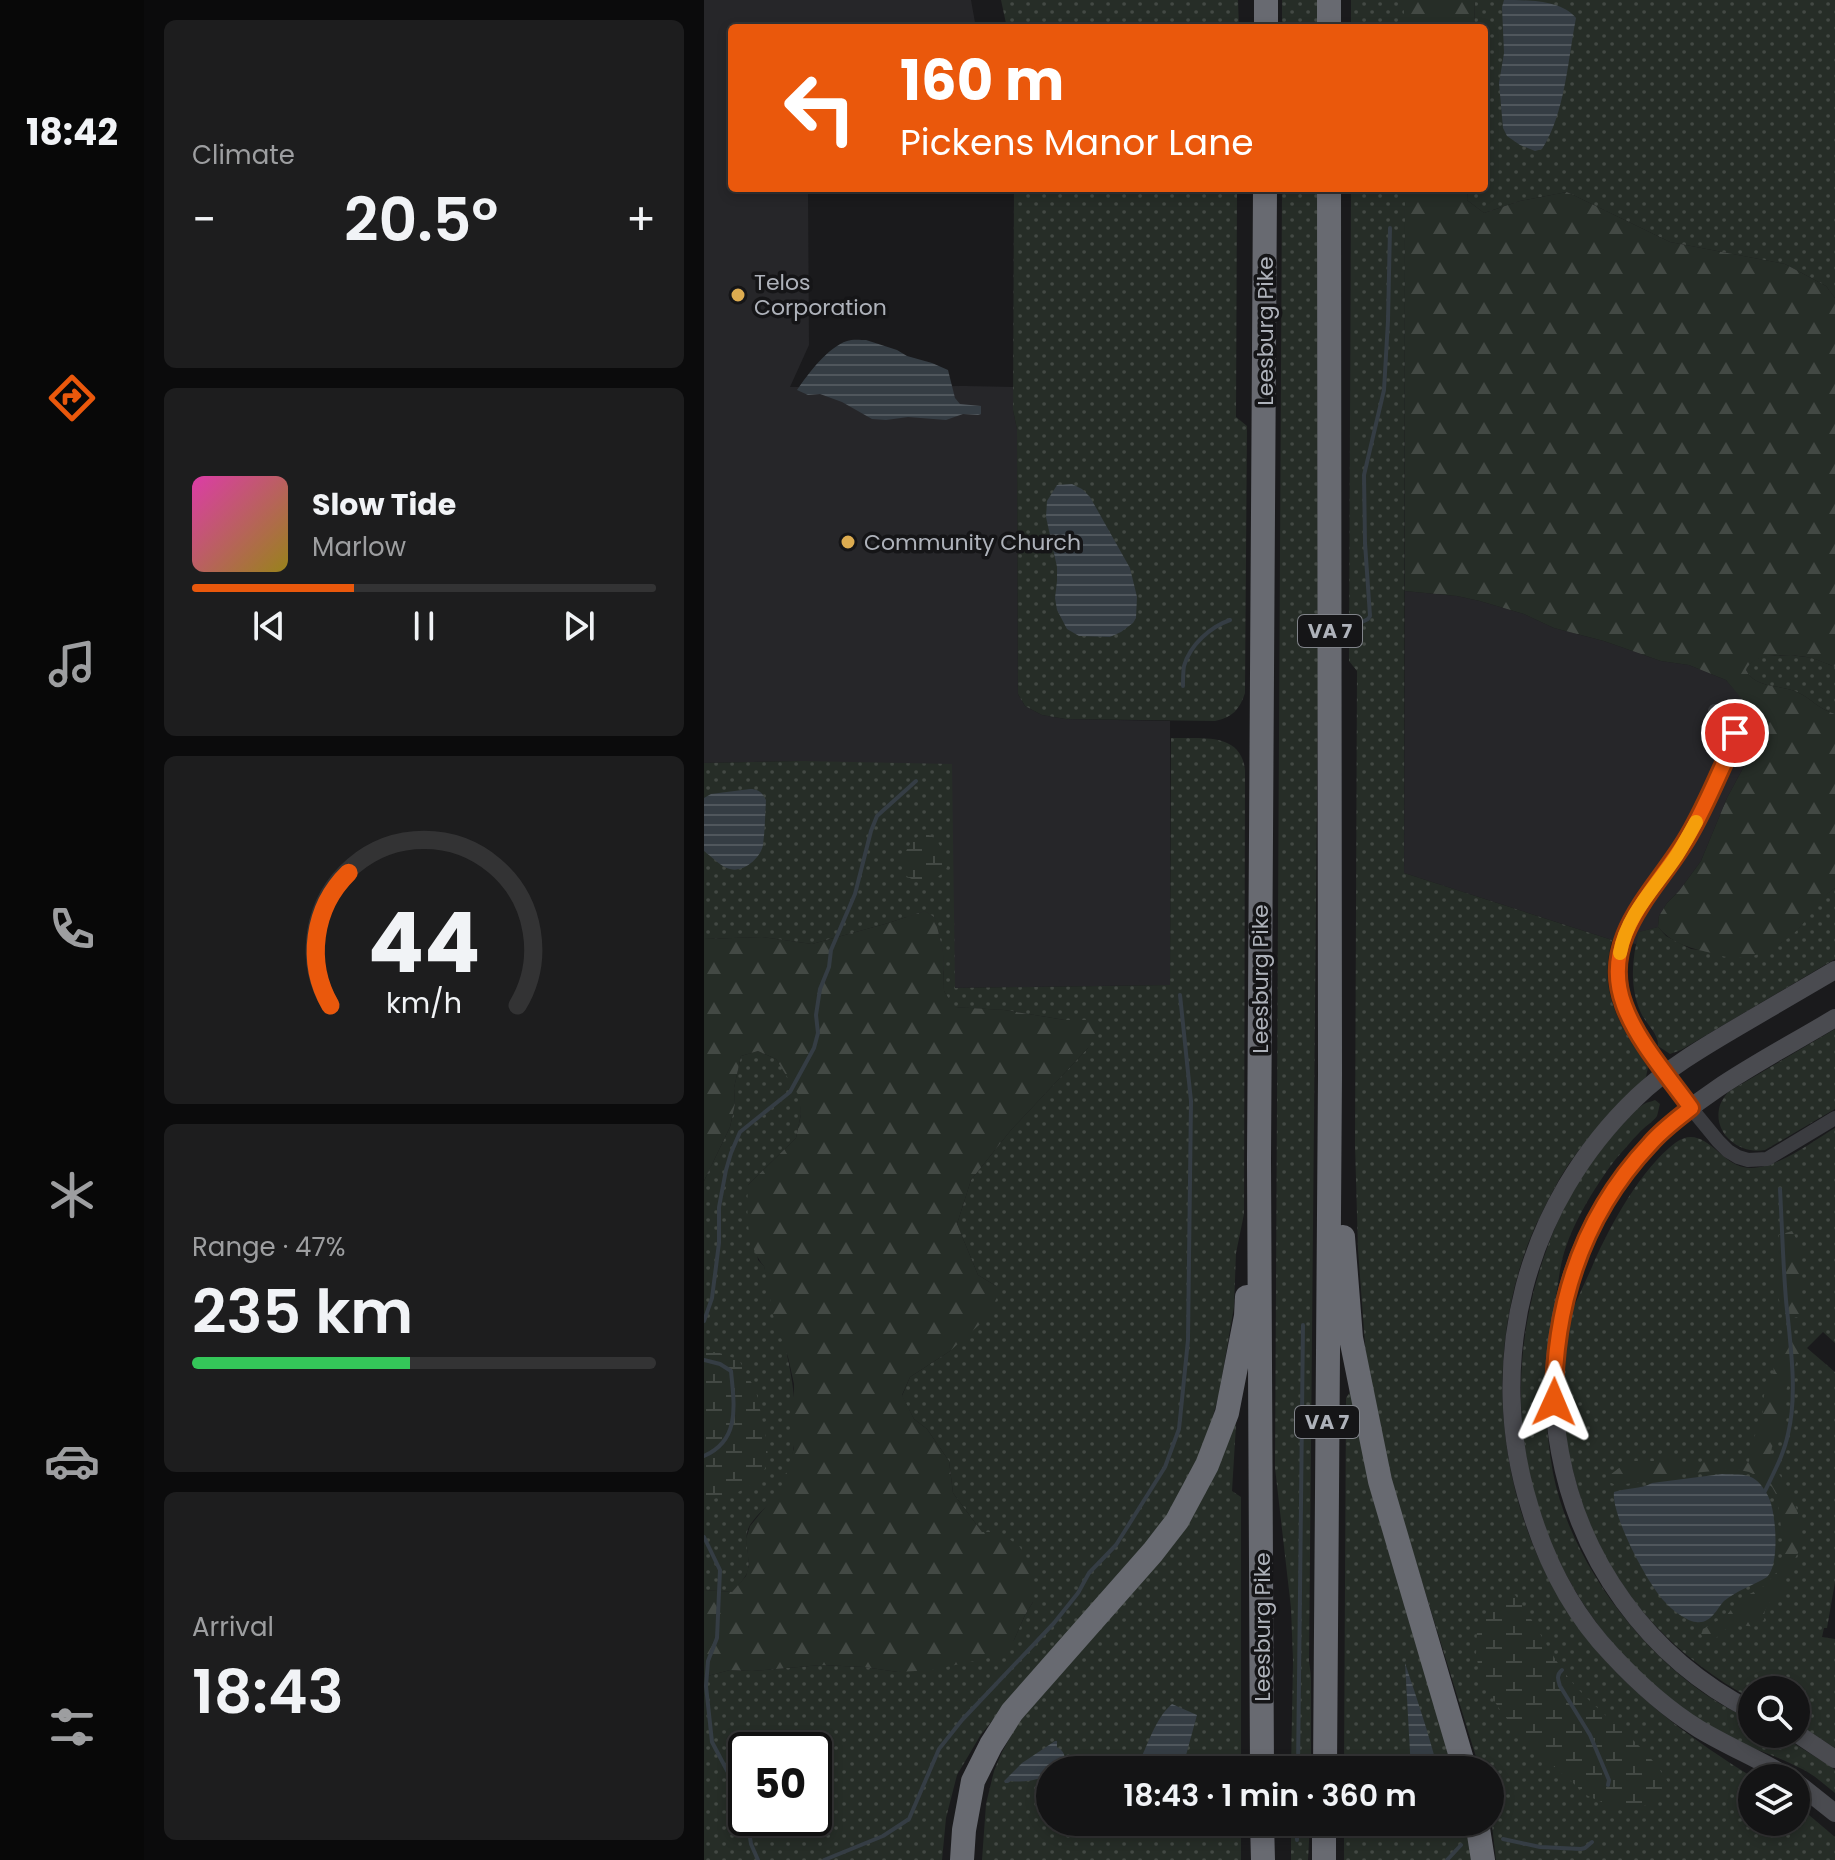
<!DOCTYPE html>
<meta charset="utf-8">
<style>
:root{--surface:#141415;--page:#1d1d1e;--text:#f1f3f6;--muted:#9d9ea0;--line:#333334;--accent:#ea580c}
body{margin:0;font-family:Poppins,sans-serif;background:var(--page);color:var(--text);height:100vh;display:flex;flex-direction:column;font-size:30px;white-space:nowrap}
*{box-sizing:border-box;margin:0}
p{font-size:26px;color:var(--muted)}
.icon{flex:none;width:44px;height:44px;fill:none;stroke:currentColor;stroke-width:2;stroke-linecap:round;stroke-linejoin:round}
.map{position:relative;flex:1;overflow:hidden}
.details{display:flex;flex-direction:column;gap:20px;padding:20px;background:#0b0b0c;width:560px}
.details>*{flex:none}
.top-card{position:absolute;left:24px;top:24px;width:760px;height:168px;border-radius:8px;box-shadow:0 4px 12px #0003,0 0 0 2px var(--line);background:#ea580c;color:#fff;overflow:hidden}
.tools{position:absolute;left:1034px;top:1676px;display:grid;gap:16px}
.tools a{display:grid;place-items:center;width:72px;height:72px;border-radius:50%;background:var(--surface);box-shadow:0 4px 12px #0003,0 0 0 2px var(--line);font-size:40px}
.speed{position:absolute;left:24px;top:1732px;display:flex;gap:16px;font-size:40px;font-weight:700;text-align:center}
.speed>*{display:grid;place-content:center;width:104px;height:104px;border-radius:50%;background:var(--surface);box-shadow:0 4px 12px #0003,0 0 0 2px var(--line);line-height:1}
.speed .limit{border:4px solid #111;border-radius:12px;background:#fff;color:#111}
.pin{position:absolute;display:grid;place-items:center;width:68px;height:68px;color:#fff;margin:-34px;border:4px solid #fff;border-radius:50%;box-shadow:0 2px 8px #0007}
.me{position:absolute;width:88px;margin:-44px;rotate:1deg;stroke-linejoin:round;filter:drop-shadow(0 0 6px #0008)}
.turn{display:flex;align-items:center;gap:28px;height:168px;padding:0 40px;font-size:36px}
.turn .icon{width:104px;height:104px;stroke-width:2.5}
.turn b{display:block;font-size:56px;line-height:68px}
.big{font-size:60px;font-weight:600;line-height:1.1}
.details .card{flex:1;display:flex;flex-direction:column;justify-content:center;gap:12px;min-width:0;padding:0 28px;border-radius:12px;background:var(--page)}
.details .dial{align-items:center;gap:0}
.dial svg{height:208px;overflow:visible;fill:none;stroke:var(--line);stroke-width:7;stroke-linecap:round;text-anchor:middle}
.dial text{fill:var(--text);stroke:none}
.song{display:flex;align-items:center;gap:24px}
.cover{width:96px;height:96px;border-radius:12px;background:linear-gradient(135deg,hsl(320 70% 55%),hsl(50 70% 35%))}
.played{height:8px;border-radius:4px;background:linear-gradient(90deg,var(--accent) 35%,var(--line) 35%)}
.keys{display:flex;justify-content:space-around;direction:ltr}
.heat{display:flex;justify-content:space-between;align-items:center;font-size:44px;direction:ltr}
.charge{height:12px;border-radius:6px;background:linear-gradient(90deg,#34c759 47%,var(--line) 0)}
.trip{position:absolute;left:332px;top:1756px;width:468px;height:80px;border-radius:40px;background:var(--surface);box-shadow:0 4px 12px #0003,0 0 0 2px var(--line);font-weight:600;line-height:80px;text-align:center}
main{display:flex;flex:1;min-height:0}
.menu{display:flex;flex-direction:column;width:144px;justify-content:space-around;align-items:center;background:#080808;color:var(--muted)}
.menu .icon{width:56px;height:56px}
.menu .current{color:var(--accent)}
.menu b{font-size:36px;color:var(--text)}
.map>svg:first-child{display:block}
</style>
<main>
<nav class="menu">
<b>18:42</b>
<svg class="icon current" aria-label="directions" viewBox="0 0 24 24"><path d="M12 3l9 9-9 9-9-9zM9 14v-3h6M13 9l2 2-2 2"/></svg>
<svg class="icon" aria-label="music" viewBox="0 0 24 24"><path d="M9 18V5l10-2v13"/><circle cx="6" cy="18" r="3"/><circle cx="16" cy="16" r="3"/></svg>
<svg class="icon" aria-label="phone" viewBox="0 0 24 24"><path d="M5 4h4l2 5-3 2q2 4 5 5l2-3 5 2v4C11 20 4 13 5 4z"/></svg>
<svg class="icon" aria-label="climate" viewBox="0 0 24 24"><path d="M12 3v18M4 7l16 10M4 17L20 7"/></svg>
<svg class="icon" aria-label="car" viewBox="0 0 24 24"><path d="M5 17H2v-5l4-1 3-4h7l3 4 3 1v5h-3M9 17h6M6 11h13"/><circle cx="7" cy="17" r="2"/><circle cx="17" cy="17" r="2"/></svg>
<svg class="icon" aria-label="filters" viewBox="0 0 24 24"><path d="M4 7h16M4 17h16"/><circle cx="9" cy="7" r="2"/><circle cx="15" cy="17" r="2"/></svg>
</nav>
<section class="details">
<div class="card"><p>Climate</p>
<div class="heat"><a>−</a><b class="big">20.5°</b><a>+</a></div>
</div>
<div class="card">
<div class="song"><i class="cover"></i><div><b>Slow Tide</b><p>Marlow</p></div></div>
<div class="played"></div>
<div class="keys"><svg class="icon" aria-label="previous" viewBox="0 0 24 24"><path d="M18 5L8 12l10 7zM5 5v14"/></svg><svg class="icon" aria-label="pause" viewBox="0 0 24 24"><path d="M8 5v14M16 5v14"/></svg><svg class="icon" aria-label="next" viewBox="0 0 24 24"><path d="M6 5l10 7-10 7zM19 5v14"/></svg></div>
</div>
<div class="card dial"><svg viewBox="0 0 100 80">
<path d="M14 69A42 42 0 1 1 86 69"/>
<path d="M14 69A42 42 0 0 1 21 18" stroke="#ea580c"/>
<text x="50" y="56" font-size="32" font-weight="700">44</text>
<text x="50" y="72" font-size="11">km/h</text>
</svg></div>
<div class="card"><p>Range · 47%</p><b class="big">235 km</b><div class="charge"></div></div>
<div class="card"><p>Arrival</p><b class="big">18:43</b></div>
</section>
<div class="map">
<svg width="1131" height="1860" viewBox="0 0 1131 1860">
<defs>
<pattern id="grass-dots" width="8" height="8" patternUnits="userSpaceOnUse" patternTransform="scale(2)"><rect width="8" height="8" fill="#262d27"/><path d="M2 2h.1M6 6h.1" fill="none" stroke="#434944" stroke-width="1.8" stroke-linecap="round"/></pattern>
<pattern id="forest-firs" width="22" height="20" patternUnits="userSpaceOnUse" patternTransform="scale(2)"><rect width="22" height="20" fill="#262d27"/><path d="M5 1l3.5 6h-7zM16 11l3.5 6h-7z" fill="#434944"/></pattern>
<pattern id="wetland-marsh" width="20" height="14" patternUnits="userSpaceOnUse" patternTransform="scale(2)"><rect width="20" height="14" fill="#262d27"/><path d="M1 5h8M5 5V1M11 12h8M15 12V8" fill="none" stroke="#434944"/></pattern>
<pattern id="water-rules" width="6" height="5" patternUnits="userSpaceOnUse" patternTransform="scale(2)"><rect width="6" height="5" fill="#353d44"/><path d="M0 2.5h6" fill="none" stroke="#50575d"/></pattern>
</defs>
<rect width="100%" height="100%" fill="#1a1a1c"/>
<!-- built -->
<path fill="#262629" d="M0 0H267L272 28H28V188H104L105 345 86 387 261 386 310 387 309 410 313 429 314 694 321 706 338 715 362 719 466 721V985L251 988 98 761 0 763Z
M701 591 753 596 776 601 820 614 850 628 900 641 957 661 985 665 1022 680 1043 704 1050 727 1049 746 1043 761 1023 798 997 861 975 891 963 903 955 916 954 927 936 932 932 944 908 940 700 873Z"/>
<!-- grass -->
<path fill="url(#grass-dots)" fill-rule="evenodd" d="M297 0H534L535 28H303Z
M578 0H613V28H578Z
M647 0H700V28H647Z
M771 0H1131V298L1122 286 1081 264 966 242 863 192 816 201 780 213 763 200 764 188H780V28H770Z
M310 188H533L532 417 543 426 541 693C536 709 528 718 511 721L362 719 338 715 321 706 314 694 313 429 309 410Z
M578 188H613L614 686 605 1661 607 1676V1770H587L589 1661 587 1608 571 1468Z
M647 188H701L700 873 908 940C894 993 915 1024 944 1067L942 1077C911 1108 879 1139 856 1178 843 1202 829 1228 820 1255 776 1384 800 1537 887 1644 932 1699 990 1741 1050 1778H1048V1822H1092V1804L1131 1837V1860H792L786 1809V1770H776L688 1484 662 1357 654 1250 651 1145 653 671 645 661Z
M1087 655 1109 658 1131 667V714C1114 709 1107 698 1093 692 1075 684 1052 689 1042 670 1049 653 1071 656 1087 655Z
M467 738C496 739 537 731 541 770L540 1214 532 1253 530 1307 515 1394 502 1442 472 1504 447 1538 302 1703 276 1736 253 1775 242 1818 238 1860H0V1677L26 1670 48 1671 117 1665 160 1667 194 1672 310 1640 321 1615 329 1602 296 1532H278L249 1493 245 1461 223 1429 210 1419 198 1396 206 1377 246 1351 292 1286 274 1275 253 1224 267 1180 307 1130 384 1048 390 1020H361L300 1010 249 1007 240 991 239 952 231 918 221 911 181 924 108 944 58 937 0 939V763L98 761 248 764 251 988 466 985ZM42 1750H110V1818H42Z
M1131 888V959L977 1050 966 1054 954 1046C955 1034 942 1024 937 1013 925 987 928 958 935 932L954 927 962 936 987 949 1047 956 1077 943 1096 927 1117 898Z
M1131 1029V1109L1061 1150C1037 1155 1010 1135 1015 1109 1016 1103 1020 1097 1024 1092Z
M54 1051 72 1059 82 1073 96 1096 97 1114 92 1138 44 1185 54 1260 60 1266C77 1333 110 1421 78 1487 70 1502 55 1511 46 1525 37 1540 49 1558 43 1573 40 1580 33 1586 28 1592L0 1590V1181L26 1127 31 1104 30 1088 37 1056Z
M951 1100 956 1104C955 1107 954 1113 953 1116 949 1122 940 1127 935 1133 927 1141 919 1151 911 1160 893 1184 873 1216 863 1244 855 1264 854 1289 850 1310 839 1364 839 1418 849 1473 866 1560 936 1653 1010 1700 1022 1708 1035 1713 1048 1720V1734H1075L1126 1766 1131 1770V1793C1120 1784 1109 1774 1096 1768 1077 1758 1055 1751 1035 1742 1017 1734 999 1723 983 1711 831 1603 779 1415 845 1243 862 1198 888 1155 922 1121 927 1116 933 1108 940 1104 943 1102 947 1102 951 1100Z
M1131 1128V1343L1119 1332 1103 1348 1131 1372V1582L1123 1628H1120L1118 1637 1131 1639V1748L1092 1723V1690H1048V1699C959 1651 893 1574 870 1474 867 1462 863 1450 862 1438 860 1427 860 1414 860 1402 859 1378 858 1347 864 1324 870 1303 882 1282 890 1262 907 1224 937 1169 971 1143 999 1122 1015 1162 1039 1167 1067 1174 1107 1142 1131 1128Z
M646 1392 649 1393 752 1770H640L642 1398Z
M530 1419 532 1425 528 1491 537 1497V1770H346V1822H537V1860H278L282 1804 290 1771 298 1752 318 1716 462 1554Z
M587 1822H606L604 1860H587Z
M640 1822H764L769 1860H640Z"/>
<!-- forest -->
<path fill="url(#forest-firs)" d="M700 0H771L770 28H700Z
M701 188H764L763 200 780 213 816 201 863 192 966 242 1081 264 1122 286 1131 298V667C1123 664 1115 660 1107 658 1089 654 1050 651 1042 670 1052 689 1075 684 1093 692 1107 698 1114 709 1131 714V888C1114 900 1111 910 1098 925 1084 942 1056 958 1033 958 1022 958 1013 954 1003 952 983 947 968 943 954 927L955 916 963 903 975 891 997 861 1023 798 1043 761 1049 746 1050 727 1042 704 1022 680 985 665 957 661 900 641 850 628 820 614 776 601 753 596 701 591Z
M221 911 231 918 239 952 240 991 250 1007 300 1010 361 1020H390L399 1023 384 1048 307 1130 267 1180 253 1224 274 1275 292 1286 293 1297 284 1317 246 1351 206 1377 198 1395 210 1419 223 1429 245 1461 249 1493 278 1532H296L316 1547 330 1578 329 1602 321 1615 310 1640 293 1656 228 1670 194 1672 160 1667 117 1665 48 1671 26 1670 0 1677V1590L28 1592 42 1576 45 1565 42 1539 46 1526 77 1488 90 1448V1384L84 1357 69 1315 60 1266C41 1243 43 1213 44 1185L92 1138 97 1114 95 1096 72 1059 54 1051 37 1056 30 1088 31 1104 26 1127 0 1181V939L58 937 108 944 181 924Z
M1088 1231 1094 1242 1098 1309 1094 1317 1079 1318C1072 1293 1071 1261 1075 1235Z
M1089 1332 1095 1339 1096 1352 1078 1401 1080 1430 1068 1447 1066 1457 1069 1465 1085 1489 1094 1513 1097 1548 1084 1570 1081 1580 1082 1587C1071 1600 1060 1600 1060 1620 1057 1622 1053 1625 1049 1626 1043 1627 1036 1623 1030 1625 1015 1628 1015 1648 997 1635L999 1629 1022 1616 1035 1600 1060 1586 1072 1573 1076 1566 1079 1551 1078 1535 1073 1496 1068 1487 1057 1478 1045 1472 1031 1469 978 1474 969 1478H955L939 1482 912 1485 905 1482 906 1475 915 1468 930 1461H950L965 1455 976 1458 980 1466 1001 1461 1010 1463 1045 1462 1047 1444 1058 1419 1060 1395 1069 1375 1071 1355 1076 1338 1080 1333Z"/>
<!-- wetland -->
<path fill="url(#wetland-marsh)" d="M221 833C237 840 239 851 243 867 234 883 212 886 199 873 198 855 204 840 221 833Z
M13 1352 35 1360 52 1391 63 1442 64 1462 56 1479 42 1488 26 1496 0 1500V1353Z
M811 1595C834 1625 848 1661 874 1689 903 1720 944 1746 965 1784L963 1791 937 1808 921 1812 909 1807 884 1796 824 1744 798 1713 777 1680 772 1654 773 1631 787 1609 800 1597Z"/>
<!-- water -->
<path fill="url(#water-rules)" d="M800 0C823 0 858 0 872 18 864 59 861 114 838 149L831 151 816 145 803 136 799 128 795 83 800 53 798 7Z
M162 340 193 350 203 356 228 363 244 370 251 398 256 404 277 406V414L274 415 259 414 242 420 204 417 182 420 168 419 138 402 116 394 104 395 93 390C104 374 124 347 143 341 148 339 157 340 162 340Z
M368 484 378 489 386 497 426 568 433 597 432 618 429 623 417 632 406 637 375 636 363 629 353 610 351 598 353 581V567L342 517 343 501 353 485Z
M46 789C54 789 58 792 62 800 61 815 61 831 59 845 57 858 39 873 26 869 17 867 8 857 0 851V798L7 794Z
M1018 1474C1028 1475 1041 1473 1049 1478 1056 1482 1062 1491 1065 1498 1072 1513 1076 1565 1063 1577 1050 1585 1032 1591 1020 1601 1012 1610 1007 1624 992 1622 982 1621 967 1609 961 1602 944 1585 907 1515 910 1492 922 1488 937 1489 948 1483Z
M701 1663C713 1699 725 1734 734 1770H707Z
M468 1704 493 1715 478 1770H431C443 1749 450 1719 468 1704Z
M351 1741H353V1747C364 1753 362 1763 354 1770H346V1774C335 1780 319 1783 307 1781L304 1783H301L300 1781 318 1763Z"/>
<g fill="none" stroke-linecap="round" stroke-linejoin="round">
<!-- stream -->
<path stroke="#353d44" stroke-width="4" d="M658 622 664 619 666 616 661 543 660 475 680 390 684 321 686 228
M479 686C479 680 479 672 480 666 486 645 506 627 526 620
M0 1321 8 1298 15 1243V1207L22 1170 27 1153 36 1132 86 1092 110 1048 114 1033 112 1015 116 989 125 967 127 950 151 894 167 831 173 816 212 781
M0 1360 16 1364 27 1371C30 1404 37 1440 0 1456
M1061 1491C1070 1472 1080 1454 1084 1434 1094 1394 1086 1341 1082 1300 1079 1263 1078 1226 1076 1189
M0 1537 16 1570 13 1638 4 1661 2 1686 8 1742 37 1797 42 1814
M858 1670C852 1675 854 1680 856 1686L886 1735 905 1780 904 1785
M594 1770 599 1325
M43 1818 47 1844 54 1860
M799 1839 836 1847 877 1849 881 1848 888 1842
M593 1840V1822
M120 1860 179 1836 205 1819 235 1749 258 1720 350 1623 374 1593 385 1573 412 1545 461 1467 475 1429 484 1340 487 1101 476 995
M743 1860 757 1845"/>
<!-- minor -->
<path stroke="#3b3c40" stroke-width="14" d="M1011 711C1025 718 1032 723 1030 740L986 834 974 854 929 915 923 930 918 943 914 971 917 996 925 1018 937 1037 987 1108 1014 1141 1024 1151 1034 1157 1044 1160 1063 1159 1131 1118"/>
<!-- secondary -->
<path stroke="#4a4b50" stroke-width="18" d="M1048 1711C836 1603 782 1318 946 1144 997 1090 1068 1056 1131 1018
M1092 1733 1131 1759
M1086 1778C1057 1760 1025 1747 995 1729 963 1709 934 1683 908 1655 869 1614 842 1562 826 1508 780 1361 821 1204 933 1097 961 1070 998 1048 1032 1028 1065 1009 1098 989 1131 970
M1092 1782 1131 1813"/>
<!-- motorway -->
<path stroke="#686a71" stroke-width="24" d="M625 0V28
M562 28V0
M639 1237 647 1338 676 1481 761 1770
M558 1770 555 1160 561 188
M621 1770 626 1075 625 188
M558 1822 559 1860
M773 1822 779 1860
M258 1860 260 1830 269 1781 287 1745 308 1712 449 1552 473 1521 503 1465 523 1413 542 1316 543 1297
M620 1860V1822"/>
</g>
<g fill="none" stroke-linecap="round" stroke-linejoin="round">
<defs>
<path id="route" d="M850 1402C850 1305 878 1216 946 1144 958 1130 973 1119 987 1108 965 1077 933 1041 920 1005 894 936 955 888 985 835 1002 806 1014 775 1028 746L1031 733"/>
</defs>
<!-- route casing -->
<use href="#route" stroke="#983908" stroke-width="20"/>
<!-- route -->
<use href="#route" stroke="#ea580c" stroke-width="14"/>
<!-- slow -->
<path stroke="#f59e0b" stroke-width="14" d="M916 953C923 914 952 887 973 855 980 844 986 833 992 822"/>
</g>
<!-- markers -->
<g fill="#ddac50" stroke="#151517" stroke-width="3">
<circle cx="34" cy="295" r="8"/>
<circle cx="144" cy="542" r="8"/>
</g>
<g text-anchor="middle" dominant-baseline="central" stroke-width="7" stroke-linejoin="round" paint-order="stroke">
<!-- shield labels -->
<g fill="#151517" stroke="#808389" stroke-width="2">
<rect x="594" y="615" width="64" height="32" rx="6"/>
<rect x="591" y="1406" width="64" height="32" rx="6"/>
</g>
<g font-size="20" font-weight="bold" fill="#aeb2ba">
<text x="626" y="631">VA 7</text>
<text x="623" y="1422">VA 7</text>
</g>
<!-- poi labels -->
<g font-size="22" fill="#aeb2ba" stroke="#151517" text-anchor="start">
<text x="50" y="282">Telos<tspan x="50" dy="25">Corporation</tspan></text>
<text x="160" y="542">Community Church</text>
</g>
<!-- street labels -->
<g font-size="22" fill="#aeb2ba" stroke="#151517">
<text transform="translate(561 331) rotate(-90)">Leesburg Pike</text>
<text transform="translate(556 979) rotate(-90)">Leesburg Pike</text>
<text transform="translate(558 1627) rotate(-90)">Leesburg Pike</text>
</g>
</g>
</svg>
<div class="tools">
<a><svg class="icon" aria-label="search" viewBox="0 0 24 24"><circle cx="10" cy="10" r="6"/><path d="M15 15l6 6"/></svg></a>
<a><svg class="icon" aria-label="layers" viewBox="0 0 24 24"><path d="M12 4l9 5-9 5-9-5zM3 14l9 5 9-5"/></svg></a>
</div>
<div class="speed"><div class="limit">50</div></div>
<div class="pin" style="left:1031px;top:733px;background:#d93025"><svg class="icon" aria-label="arrive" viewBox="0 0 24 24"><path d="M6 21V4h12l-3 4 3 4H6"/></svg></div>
<svg class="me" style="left:850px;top:1402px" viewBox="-20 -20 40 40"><path d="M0-17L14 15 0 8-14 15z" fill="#ea580c" stroke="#fff" stroke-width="4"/></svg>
<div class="trip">18:43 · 1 min · 360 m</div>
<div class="top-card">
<div class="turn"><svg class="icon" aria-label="left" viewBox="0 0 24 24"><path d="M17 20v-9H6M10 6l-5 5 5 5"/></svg><div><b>160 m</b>Pickens Manor Lane</div></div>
</div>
</div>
</main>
